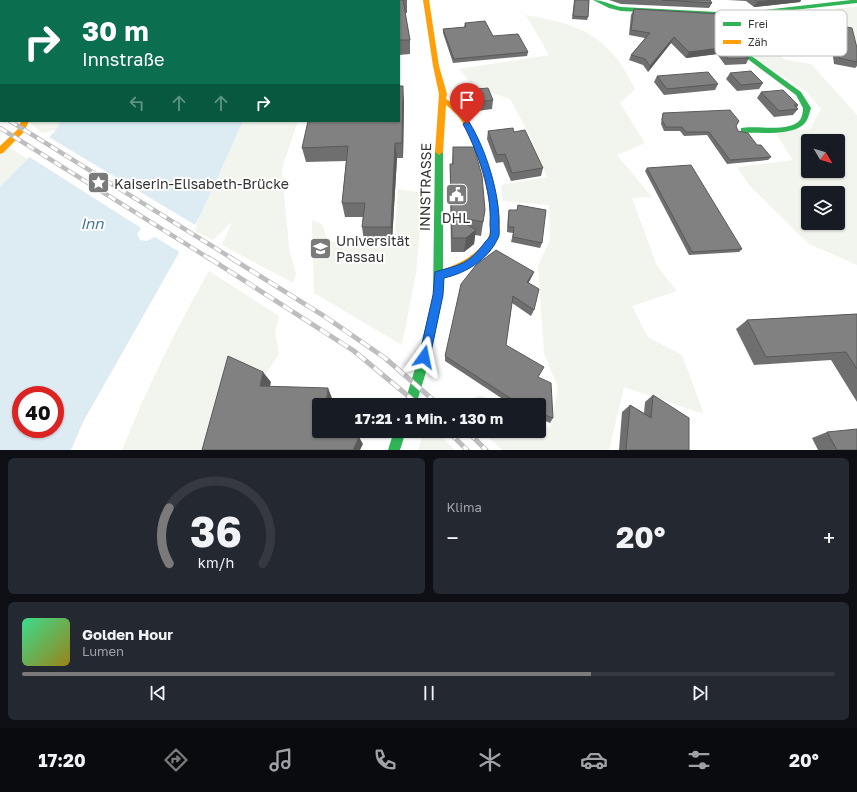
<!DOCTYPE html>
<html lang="de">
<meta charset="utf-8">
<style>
:root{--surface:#171b24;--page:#242831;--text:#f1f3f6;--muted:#9ea1a6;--line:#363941;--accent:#7a7a7a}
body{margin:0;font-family:"Golos Text",sans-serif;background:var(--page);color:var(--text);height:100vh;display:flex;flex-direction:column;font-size:15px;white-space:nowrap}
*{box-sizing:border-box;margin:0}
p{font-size:13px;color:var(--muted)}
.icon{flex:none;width:22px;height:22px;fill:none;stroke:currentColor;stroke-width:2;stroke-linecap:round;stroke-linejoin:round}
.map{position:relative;height:450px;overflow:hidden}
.panel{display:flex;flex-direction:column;gap:8px;padding:8px;background:#0d0f14;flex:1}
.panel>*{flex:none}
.guide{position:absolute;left:0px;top:0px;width:400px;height:122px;box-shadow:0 1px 3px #0004;background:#0b6e4f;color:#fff;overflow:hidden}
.needle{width:26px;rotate:128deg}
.tools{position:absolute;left:801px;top:134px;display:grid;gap:8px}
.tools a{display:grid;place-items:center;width:44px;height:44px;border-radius:4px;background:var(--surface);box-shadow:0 1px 3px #0004;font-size:20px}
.speed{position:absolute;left:12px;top:386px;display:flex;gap:8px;font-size:20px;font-weight:700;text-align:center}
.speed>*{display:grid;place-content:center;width:52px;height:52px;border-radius:50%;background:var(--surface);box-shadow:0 1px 3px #0004;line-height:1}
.speed .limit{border:6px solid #d22;background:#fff;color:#111}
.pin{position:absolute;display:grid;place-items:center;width:34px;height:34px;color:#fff;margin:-41px -17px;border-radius:50% 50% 50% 0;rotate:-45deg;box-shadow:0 0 4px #0007}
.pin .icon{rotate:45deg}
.me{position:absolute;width:44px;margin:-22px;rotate:12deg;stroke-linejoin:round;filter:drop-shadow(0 0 3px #0008)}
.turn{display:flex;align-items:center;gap:14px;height:84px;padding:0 16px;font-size:18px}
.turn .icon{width:52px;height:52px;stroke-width:2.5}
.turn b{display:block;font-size:28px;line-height:34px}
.lanes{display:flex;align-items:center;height:38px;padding:0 16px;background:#0003;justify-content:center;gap:20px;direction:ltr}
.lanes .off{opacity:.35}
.big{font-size:30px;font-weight:700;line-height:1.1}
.panel .tile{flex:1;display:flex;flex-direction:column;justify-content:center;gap:6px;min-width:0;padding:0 14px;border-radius:6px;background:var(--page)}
.panel .dial{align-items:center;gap:0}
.dial svg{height:104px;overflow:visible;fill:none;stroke:var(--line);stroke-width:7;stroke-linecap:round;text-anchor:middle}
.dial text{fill:var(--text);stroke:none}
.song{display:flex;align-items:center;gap:12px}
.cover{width:48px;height:48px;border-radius:6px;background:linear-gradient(135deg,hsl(150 70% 55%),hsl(50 70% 35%))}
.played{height:4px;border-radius:2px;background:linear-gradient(90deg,var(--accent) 70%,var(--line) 70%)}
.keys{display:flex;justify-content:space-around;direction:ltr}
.heat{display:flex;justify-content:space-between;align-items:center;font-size:22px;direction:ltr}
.panel .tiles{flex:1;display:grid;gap:8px;grid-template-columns:1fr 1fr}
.tile:last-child{grid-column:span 2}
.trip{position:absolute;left:312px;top:398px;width:234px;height:40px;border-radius:4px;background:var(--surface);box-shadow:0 1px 3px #0004;font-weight:700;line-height:40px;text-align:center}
.dock{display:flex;height:64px;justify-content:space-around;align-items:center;background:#090b0e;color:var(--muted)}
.dock .icon{width:28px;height:28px}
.dock .current{color:var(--accent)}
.dock b{font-size:18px;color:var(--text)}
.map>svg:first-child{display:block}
</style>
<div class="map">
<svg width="857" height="450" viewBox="0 0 857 450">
<rect width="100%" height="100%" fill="#fff"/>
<!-- green -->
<path fill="#f1f5ed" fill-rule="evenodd" d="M857 7V57L835 49 822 22 836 8Z
M798 10 812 21 793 23 778 30 767 48 786 60 811 64 857 115V265L809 244 749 185 737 167 793 160 775 132 810 129 821 109 807 92 751 55 741 33 745 18ZM808 141H838V171H808ZM808 193H838V223H808Z
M526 15C563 22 592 27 617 59 624 68 629 79 635 89L620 103 645 143 617 155 652 197 632 198 657 266 677 291 632 306 648 337 682 355 704 414 624 387 609 450H502L482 431H539V423L550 428 558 388 544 353 538 266 550 240 549 205 503 201 501 185 547 177 531 138 510 99 474 87 459 69 549 55Z
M27 121H61L56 130 42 133Z
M243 121H298L284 162 282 173 289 248 296 274 293 283 222 245 232 222 213 240 193 230 201 214Z
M8 147 28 159 0 187V151Z
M398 189 423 193 416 274 402 345 314 293 312 220 322 224 328 241 364 246H394Z
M209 271 279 316 275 332 279 354 215 450H122C147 388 176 329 209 271Z
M480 395 501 405H457Z
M424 431H436L455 450H418Z"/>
<!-- water -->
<path fill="#ddebf3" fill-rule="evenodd" d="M90 0H270V1H90Z
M61 121H243L201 214 83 422 71 450H0V187L56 130ZM21 395H55V429H21Z"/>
<!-- pier -->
<path fill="#fff" d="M47 136 197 226 181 253 155 237 147 241 140 240 137 234 141 228 28 156Z"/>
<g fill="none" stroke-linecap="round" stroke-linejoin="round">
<!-- street -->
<path fill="#d7d7d7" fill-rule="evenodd" d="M16 0H26L27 1H17Z
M36 0H46V1H36Z"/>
<!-- fast -->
<path fill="#30b455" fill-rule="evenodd" d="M593 0C603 0 611 5 621 7L737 13 851 0H857V3L740 16 736 31 746 52 801 92 811 108C809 114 808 121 803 125 790 136 760 132 744 133L741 132V128C756 125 789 133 800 120 802 117 803 112 803 108L796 95 741 54 730 31 734 17 621 11 609 8Z
M439 149 443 152V295L429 362 416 405H404L417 362 433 295 435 152Z
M394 431H406L400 450H388Z"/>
<!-- slow -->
<path fill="#ff9f0a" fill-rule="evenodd" d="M423 0H429L439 66 447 94 446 99C453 103 460 108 465 115 482 139 508 210 497 239 489 261 460 274 439 279L436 278 434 275 436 272C453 266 467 261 481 247 483 245 487 241 488 238 499 213 475 143 461 120 457 114 452 110 446 105L443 152 439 155 435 152 439 94 433 66Z
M21 121H29L24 132 3 153 0 154V146L18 129Z"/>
<defs>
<path id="rail-far1" d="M10 121 233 259
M0 128 210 259"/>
<path id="rail" d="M209 258 354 351 419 405
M231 258 324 316 385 358 439 405
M448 431 467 450
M467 431 486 450"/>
</defs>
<!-- rail-far1 casing -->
<use href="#rail-far1" stroke="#bebebe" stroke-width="4.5"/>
<!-- rail casing -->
<use href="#rail" stroke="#bebebe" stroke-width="5"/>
<!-- rail-far1 -->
<use href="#rail-far1" stroke="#fff" stroke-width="3" stroke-dasharray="8" stroke-linecap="butt"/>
<!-- rail -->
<use href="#rail" stroke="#fff" stroke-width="3.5" stroke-dasharray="11" stroke-linecap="butt"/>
</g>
<!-- wall -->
<path fill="#6f6f6f" d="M299 0H331V1H300Z
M357 0H407V13H405L410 40V54L399 55V1Z
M574 0H589L588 17 587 20 572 19Z
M609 0H710L712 3 709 8 621 4Z
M728 0H801L800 2 754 7 746 1Z
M634 9 727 23 726 25 739 51 749 58 746 64 725 65 717 54 686 58 671 43 648 72 643 65 629 60 631 55 645 38 629 35 631 15Z
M465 23 528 52 527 56 453 63 443 33V29L464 27Z
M836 25 857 48V66L855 68 834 64 832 49 836 44 831 31Z
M730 73 763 83 759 89 737 91 726 79Z
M657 76 718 84 715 90 664 95 654 82Z
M467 90 493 100 492 109 471 112 466 99Z
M761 92 798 105 797 108 798 109 793 115 774 117 757 98Z
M404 100 403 158H397L392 241H364L362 227 363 217H345L342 203 346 161 306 162 302 148Z
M663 113 736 126 738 131 771 157 768 160 727 164 707 135 684 136 680 131H664L661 124 662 117Z
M488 131 514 132 543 168 541 176 511 181 503 162 496 163 487 139Z
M453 147 485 210 481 236 475 235 474 244 464 252H451L450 179V164H452Z
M647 168 742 249 739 252 689 255 645 171Z
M518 205 542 243 540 248 511 242 513 233 507 232 508 215 509 210H517Z
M534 272 529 282 534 310 531 316 512 303 506 345 538 377 553 418 550 423 539 418V405H512L445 361V356Z
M857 314V402L831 360 754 365 736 329 747 320Z
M653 395 689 450H619L622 412 630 405 644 413 645 402Z
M827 432 857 450H818L812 438Z"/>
<!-- shaded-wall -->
<path fill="#5a5a5a" d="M53 0H70V1H54Z
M774 0H801L800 2 754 7 757 2Z
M674 37 671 43 648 72 650 66Z
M720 48 717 54 686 58 689 52Z
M0 56H1V66H0Z
M403 86 404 100 403 158 402 143Z
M395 143 397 158 392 241 391 227Z
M476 230 474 244 464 252 466 238Z
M534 272 531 278 525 288 527 282Z
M263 372 271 382 268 396 260 386Z
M328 388 332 398V405H326Z
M359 437 363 444 360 450H353Z"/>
<!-- building -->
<path fill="#818181" stroke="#5a5a5a" d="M357 0H403L410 40H399V1H357Z
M575 0H589L588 17 573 16Z
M662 0H710L712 3Z
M755 0H774L757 2Z
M634 9 721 14 727 23H725L729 28 739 51 749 58 728 59 720 48 689 52 674 37 650 66 645 59 631 55 650 33 631 30Z
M485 21 493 36 518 34 528 52 454 59 443 29 466 27 465 23Z
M836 25 852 28 857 48V62L839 58 836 43 842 45Z
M0 27H1V56H0Z
M751 71 763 83 741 85 730 73Z
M708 72 718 84 667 89 657 76Z
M399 86H403L402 143H395L391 227H362L365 203H342L348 146 302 148 308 121H399Z
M488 88 493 100 472 103 467 90Z
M783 90 798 105H794L798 109 779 111 761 92Z
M730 110 739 121 736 126 738 131 748 133 757 145H761L771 157 730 160 709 132H686L682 127H666L662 120 663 113Z
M513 128 514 132 525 130 543 168 512 173 505 154 497 155 488 131Z
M453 147H474L482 176 485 210 483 222 452 216 476 230 466 238H452L450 164H453Z
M691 165 742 249 692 252 647 168Z
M518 205 546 210 542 243 513 237 514 227H508L509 210H517Z
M496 250 534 272 527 282 539 289 534 310 513 296 506 345 544 367 538 377 551 383 553 418 539 413V405H521L445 356 461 284 476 265Z
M857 314V369L846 352 766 357 747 320Z
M228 356 263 372 260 386 328 388 326 405H319V431H353L359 437 353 450H202Z
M653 395 689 418V450H626L630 405 651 418Z
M857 429V450H837L827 432Z"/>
<!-- route -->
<path fill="#1a73e8" stroke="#114b97" d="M467 121 469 122C486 149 500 194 499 226 499 230 500 235 498 238 488 260 466 273 444 278L443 295 430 357 428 361 424 362 420 361 419 357 433 295 435 272C457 265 466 266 482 246 484 243 488 239 490 236 491 233 490 227 490 224 492 191 478 152 463 124Z"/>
<!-- icons -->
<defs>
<symbol id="sight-square" viewBox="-11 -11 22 22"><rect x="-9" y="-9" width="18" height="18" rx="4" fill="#7a7a7a" stroke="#fff"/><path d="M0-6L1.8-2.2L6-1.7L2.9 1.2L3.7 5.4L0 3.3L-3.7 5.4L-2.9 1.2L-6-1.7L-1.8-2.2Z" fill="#fff"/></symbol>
<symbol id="civic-square" viewBox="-11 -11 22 22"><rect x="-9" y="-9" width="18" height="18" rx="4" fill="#7a7a7a" stroke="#fff"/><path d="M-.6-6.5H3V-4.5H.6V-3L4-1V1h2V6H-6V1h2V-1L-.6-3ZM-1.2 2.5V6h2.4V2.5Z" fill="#fff"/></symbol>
<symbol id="university-square" viewBox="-11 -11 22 22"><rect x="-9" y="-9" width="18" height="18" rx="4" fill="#7a7a7a" stroke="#fff"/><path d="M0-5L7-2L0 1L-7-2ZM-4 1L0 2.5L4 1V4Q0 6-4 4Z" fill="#fff"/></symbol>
</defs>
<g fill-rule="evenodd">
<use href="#sight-square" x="86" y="170" width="25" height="25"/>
<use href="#civic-square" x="444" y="182" width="25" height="25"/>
<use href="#university-square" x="308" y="236" width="25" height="25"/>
</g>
<g text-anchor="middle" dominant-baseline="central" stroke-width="4" stroke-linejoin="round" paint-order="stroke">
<!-- poi labels -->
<g font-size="14" fill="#333" stroke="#fff" text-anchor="start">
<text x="114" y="183">Kaiserin-Elisabeth-Brücke</text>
<text x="456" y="217" text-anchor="middle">DHL</text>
<text x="336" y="240">Universität<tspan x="336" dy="16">Passau</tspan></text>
</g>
<!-- street labels -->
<g font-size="14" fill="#333" stroke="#fff">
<text transform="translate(425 187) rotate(-89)">INNSTRASSE</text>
</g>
<!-- water labels -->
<g font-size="15" font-style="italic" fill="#3f7597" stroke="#fff">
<text x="92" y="223">Inn</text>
</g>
</g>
<!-- legend -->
<rect x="715" y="10" width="132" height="46" rx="6" fill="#fff" stroke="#c2c2c2" stroke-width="1"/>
<rect x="723" y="22" width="18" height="4" fill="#30b455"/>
<rect x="723" y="40" width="18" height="4" fill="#ff9f0a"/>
<g font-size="11" fill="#333">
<text x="748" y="28">Frei</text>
<text x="748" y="46">Zäh</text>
</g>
</svg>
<div class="tools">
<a><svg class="needle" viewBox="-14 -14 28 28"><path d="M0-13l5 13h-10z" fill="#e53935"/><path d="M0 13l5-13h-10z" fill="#9ea1a6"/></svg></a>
<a><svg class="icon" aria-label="layers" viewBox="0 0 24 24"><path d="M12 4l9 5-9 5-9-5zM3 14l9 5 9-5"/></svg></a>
</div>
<div class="speed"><div class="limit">40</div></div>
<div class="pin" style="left:467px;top:124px;background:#d93025"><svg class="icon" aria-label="arrive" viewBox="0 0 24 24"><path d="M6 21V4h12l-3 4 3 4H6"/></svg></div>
<svg class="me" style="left:424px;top:357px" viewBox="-20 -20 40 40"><path d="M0-17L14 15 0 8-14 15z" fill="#1a73e8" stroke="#fff" stroke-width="4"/></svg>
<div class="trip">17:21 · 1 Min. · 130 m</div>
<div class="guide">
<div class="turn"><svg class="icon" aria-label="right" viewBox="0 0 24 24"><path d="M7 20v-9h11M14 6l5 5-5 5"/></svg><div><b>30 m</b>Innstraße</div></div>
<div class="lanes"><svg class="icon off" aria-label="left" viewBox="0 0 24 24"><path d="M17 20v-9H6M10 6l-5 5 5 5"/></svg><svg class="icon off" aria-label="ahead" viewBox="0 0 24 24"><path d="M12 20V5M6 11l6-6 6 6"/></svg><svg class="icon off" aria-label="ahead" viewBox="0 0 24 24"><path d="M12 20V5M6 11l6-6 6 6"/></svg><svg class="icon" aria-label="right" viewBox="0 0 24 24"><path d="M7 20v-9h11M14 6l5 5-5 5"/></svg></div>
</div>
</div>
<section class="panel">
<div class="tiles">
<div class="tile dial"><svg viewBox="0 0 100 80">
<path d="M14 69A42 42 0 1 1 86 69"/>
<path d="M14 69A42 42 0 0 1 14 26" stroke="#7a7a7a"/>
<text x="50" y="56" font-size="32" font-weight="700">36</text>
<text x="50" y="72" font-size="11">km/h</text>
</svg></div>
<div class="tile"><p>Klima</p>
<div class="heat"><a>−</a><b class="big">20°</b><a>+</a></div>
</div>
<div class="tile">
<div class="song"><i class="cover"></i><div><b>Golden Hour</b><p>Lumen</p></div></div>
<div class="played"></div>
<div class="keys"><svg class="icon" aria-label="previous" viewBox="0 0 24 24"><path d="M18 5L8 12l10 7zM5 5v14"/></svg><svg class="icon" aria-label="pause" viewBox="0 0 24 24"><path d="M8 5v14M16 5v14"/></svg><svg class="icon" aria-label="next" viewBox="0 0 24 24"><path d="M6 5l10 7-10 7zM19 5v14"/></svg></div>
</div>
</div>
</section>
<nav class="dock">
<b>17:20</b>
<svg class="icon current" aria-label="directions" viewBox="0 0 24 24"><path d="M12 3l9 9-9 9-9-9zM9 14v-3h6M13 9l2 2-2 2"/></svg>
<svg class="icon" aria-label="music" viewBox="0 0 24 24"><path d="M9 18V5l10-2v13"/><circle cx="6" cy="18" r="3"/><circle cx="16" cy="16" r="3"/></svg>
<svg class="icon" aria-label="phone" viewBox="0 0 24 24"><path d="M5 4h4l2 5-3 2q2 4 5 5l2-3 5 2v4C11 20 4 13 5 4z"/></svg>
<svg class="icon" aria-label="climate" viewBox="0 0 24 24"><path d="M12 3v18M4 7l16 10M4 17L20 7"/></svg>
<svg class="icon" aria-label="car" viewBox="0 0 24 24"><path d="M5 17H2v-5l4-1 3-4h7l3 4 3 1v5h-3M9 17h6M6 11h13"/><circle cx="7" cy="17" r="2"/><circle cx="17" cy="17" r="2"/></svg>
<svg class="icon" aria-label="filters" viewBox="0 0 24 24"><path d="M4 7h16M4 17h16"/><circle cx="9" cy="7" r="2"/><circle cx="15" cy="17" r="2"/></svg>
<b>20°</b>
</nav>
